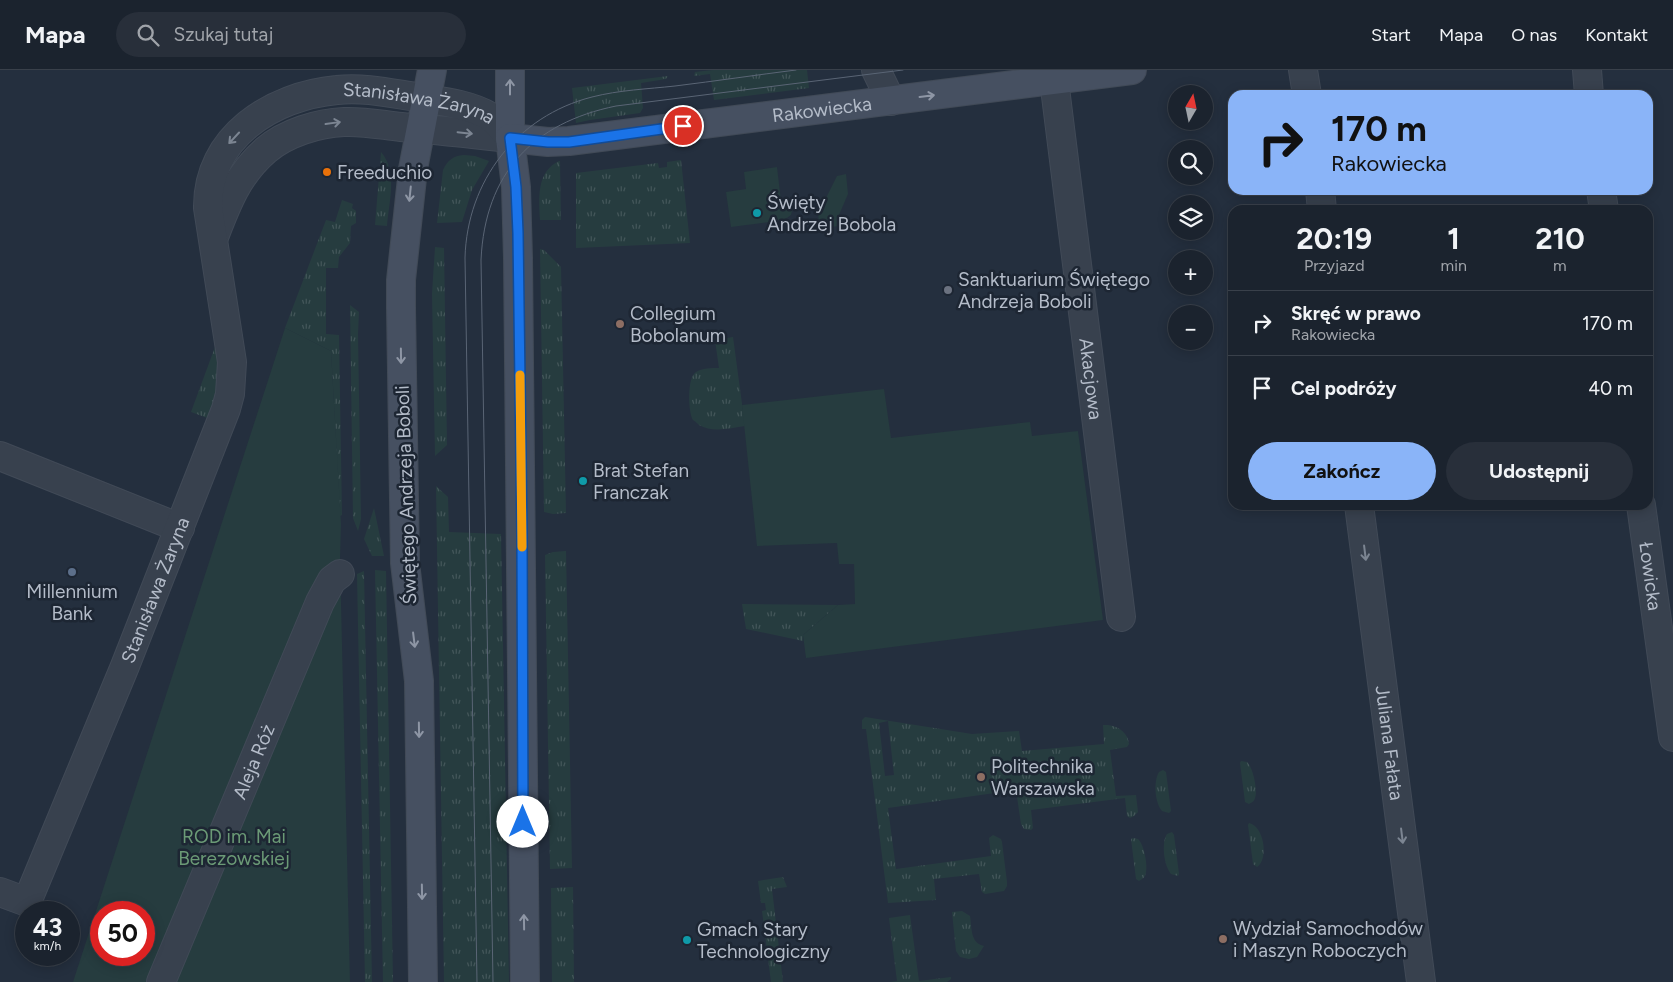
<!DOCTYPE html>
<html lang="pl">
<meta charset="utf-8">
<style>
:root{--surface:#1b232e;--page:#282f3a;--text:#f1f3f6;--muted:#a0a4aa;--line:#39404a;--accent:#8ab4f8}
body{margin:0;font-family:Figtree,sans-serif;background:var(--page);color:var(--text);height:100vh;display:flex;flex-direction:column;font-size:19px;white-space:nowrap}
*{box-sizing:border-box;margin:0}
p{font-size:16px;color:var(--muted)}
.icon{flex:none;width:28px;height:28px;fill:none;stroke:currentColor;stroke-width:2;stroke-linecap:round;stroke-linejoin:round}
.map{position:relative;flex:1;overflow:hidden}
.panel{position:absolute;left:1228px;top:135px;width:425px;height:305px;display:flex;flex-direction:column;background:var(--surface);border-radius:15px;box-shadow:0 2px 12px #0003,0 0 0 1px var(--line)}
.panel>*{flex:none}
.guide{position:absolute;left:1228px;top:20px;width:425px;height:105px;border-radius:15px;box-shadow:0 2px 12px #0003,0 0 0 1px var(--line);background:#8ab4f8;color:#111;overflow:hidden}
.needle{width:32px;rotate:9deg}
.buttons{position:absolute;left:1168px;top:15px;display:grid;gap:10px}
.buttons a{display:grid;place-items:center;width:45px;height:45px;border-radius:50%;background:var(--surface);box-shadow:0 2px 12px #0003,0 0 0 1px var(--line);font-size:25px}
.speed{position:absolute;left:15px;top:831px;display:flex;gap:10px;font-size:25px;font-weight:700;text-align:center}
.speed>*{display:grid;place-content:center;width:65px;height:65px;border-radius:50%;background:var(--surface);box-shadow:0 2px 12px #0003,0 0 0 1px var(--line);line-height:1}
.speed small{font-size:12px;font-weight:400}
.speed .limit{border:8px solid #d22;background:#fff;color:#111}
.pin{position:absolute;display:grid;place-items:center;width:42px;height:42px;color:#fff;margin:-21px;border:2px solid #fff;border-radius:50%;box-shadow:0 1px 5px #0007}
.me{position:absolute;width:55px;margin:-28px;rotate:0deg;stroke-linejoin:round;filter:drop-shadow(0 0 4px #0008)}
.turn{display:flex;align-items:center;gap:18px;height:105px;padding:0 20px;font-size:22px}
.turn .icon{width:65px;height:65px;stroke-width:2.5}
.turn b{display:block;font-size:35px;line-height:42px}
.eta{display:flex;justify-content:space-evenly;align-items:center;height:85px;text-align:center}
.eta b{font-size:30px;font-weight:700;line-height:35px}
.action{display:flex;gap:10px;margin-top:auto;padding:10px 20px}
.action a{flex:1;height:58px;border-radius:30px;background:var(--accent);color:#111;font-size:20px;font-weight:700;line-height:58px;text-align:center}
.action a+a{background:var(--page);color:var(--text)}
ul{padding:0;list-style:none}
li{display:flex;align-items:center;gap:15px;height:65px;padding:0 20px;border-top:1px solid var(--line)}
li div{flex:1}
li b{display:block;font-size:19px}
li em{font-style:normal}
header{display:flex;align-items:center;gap:30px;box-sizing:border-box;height:70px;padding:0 25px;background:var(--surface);border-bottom:1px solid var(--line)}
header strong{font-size:24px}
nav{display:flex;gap:28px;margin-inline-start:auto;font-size:18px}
.search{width:350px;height:45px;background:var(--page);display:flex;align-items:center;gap:12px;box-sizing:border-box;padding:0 18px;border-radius:28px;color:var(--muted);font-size:19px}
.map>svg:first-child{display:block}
.grass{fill:url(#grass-tufts);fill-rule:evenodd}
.garden{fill:#263c3f;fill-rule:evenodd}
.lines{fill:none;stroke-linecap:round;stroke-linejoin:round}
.street-casing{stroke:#414a57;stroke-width:30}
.secondary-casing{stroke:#414a57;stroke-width:30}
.street{stroke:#38414e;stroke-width:28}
.secondary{stroke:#465061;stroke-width:28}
.tram{stroke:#5a6575;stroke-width:1}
.oneway{stroke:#8e96a5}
.oneway2{stroke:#7c8592}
.route-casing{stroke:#114b97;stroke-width:12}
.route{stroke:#1a73e8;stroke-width:9}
.slow{stroke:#f59e0b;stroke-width:9}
.food-dot{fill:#e8710a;stroke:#1d2633;stroke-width:2}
.culture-dot{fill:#0f9aa8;stroke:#1d2633;stroke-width:2}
.worship-dot{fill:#6b7280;stroke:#1d2633;stroke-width:2}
.education-dot{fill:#8d6e63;stroke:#1d2633;stroke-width:2}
.service-dot{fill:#5c6f8a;stroke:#1d2633;stroke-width:2}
.labels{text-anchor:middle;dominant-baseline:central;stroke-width:5;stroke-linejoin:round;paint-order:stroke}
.street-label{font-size:19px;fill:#b4bcc9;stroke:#1d2633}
.poi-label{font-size:19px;fill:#b4bcc9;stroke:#1d2633;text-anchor:start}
.park-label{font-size:19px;fill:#6b9a76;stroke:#1d2633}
</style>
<header>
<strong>Mapa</strong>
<div class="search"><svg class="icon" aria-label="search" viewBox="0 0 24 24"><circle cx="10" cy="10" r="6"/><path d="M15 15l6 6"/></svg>Szukaj tutaj</div>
<nav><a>Start</a><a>Mapa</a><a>O nas</a><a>Kontakt</a></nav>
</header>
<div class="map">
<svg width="1673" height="912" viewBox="0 0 1673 912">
<defs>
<pattern id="grass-tufts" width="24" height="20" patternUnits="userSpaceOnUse" patternTransform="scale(1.25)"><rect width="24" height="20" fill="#263c3f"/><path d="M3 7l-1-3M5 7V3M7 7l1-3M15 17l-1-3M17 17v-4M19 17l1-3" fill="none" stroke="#435659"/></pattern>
</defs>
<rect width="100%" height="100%" fill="#242f3e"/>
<g class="grass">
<polygon points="713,0 807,0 809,18 714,30 710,4 694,6 695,2"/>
<polygon points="668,6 666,9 641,13 643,38 640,43 590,50 576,53 572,18"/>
<path d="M 381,82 C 398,102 389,131 387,156 L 375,155 Z"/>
<path d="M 464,85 L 475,86 L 489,91 L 472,120 L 462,152 L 437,153 L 443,100 C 448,90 453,86 464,85 Z"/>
<polygon points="681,90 690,173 576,178 576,103 658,93 659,98 667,97 667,92"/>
<path d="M 559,91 L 560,91 L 561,150 L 540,150 C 539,128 536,102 559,91 Z"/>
<polygon points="342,130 353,134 352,138 356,141 356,153 351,156 350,173 339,187 338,198 326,198 326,264 339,265 342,445 340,446 331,281 285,258 326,150 335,152"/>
<polygon points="435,177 444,178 447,375 435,386 432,224"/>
<polygon points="540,179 544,180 561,197 566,443 553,444 544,442"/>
<polygon points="350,235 359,242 358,264 361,449 358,461 353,448"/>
<path d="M 733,267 L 745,356 C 730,358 713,363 699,355 C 698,354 694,350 693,350 C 688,342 687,307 696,302 C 702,298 712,298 719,298 L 715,270 Z"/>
<path d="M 215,277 C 221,302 216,324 210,349 L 191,342 Z"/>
<polygon points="436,416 448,427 449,462 501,464 509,912 444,912"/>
<polygon points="374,438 384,486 372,486 364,469"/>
<polygon points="566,481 572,798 550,799 545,485 553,482"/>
<polygon points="375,500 386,501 393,912 383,912"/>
<polygon points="364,501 372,912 365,912 357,504"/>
<polygon points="742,534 838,535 803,565 803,571 746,559"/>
<path d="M 865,647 L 972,664 L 1019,661 L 1022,681 L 1104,674 L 1103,655 C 1115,654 1128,661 1129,674 L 1127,677 L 1110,680 L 1116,726 L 1136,725 L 1138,742 L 1134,746 L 1130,748 L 1127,746 L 1125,728 L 1031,740 L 1033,758 L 1031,760 L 1024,759 L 1021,754 L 1016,720 L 888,738 L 896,799 L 991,786 L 989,768 L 993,765 L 1001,769 L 1002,772 L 1007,812 L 1007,816 L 1004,821 L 985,824 L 982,822 L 979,804 L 934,809 L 936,830 L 888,833 L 866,659 L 862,659 L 862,650 ZM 888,651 L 894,705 L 885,706 L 879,653 Z"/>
<path d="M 1241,691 L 1247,692 C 1253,697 1258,721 1255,728 C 1254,732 1252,732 1249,734 L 1245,732 L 1240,693 Z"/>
<path d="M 1163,700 L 1166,702 L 1171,741 L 1169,743 L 1162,741 C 1155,733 1153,712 1159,702 Z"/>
<path d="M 1249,753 C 1264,756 1269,789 1257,797 L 1253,794 L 1248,755 Z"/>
<path d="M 1172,762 L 1174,765 L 1179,804 L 1178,806 L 1171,804 C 1164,796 1161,773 1167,764 Z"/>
<path d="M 1133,768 L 1138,769 C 1144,774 1149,798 1145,806 C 1143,809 1142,809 1139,811 L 1136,809 L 1131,769 Z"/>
<polygon points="783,807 787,817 772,819 783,912 771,912 762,841 766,840 765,833 761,833 758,811"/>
<polygon points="573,817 574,912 552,912 551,818"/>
<path d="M 962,841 L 970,846 C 972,858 970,873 984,876 L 977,887 L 969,889 L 960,887 L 956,881 L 952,842 Z"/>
<polygon points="910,845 919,911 951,907 951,909 947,912 890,912 897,911 889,848"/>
</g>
<g class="garden">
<polygon points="777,97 782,139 793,137 791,145 784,150 731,157 726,122 746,119 744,102"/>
<polygon points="846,104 848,124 839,145 840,156 820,158 818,144 837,106"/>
<path d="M 285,258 L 331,281 L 341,454 L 340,490 L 350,912 L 73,912 ZM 101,842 L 144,842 L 144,885 L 101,885 Z"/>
<polygon points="884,319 891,368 1030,352 1032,366 1078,361 1103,550 806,588 803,565 838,535 855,534 854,494 839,494 837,473 757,476 742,335"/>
</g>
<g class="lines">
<defs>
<g id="street">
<polyline points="876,0 891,31"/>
<polyline points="1303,0 1307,25"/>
<polyline points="1587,0 1589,25"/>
<path id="s1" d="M 1054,10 L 1121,547"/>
<polyline points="1320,120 1322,140"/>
<polyline points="1601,120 1604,140"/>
<path d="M 214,167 C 227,133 238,104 266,80 C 286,63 318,53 344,52 C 363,51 382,55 401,57 C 437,60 474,64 510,68"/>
<polyline points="0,386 180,458"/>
<path id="s2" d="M 1359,435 L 1421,912"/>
<path id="s3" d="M 1641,435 L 1673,667"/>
<path id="s4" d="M 0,822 L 27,832 L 125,596 L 226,339 L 230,324 L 232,292 L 208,138 C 207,67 272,26 337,20 C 363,17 390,23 416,27 C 439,31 469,34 489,46 C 498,52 504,60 510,68"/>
<path id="s5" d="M 161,912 L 320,532 L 332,510 L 340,504"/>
</g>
<g id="secondary">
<polyline points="510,0 510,68 516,117 518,188 525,912"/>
<path id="s6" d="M 510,68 L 548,72 L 569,71 L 1132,0"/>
<polyline points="423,912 419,611 405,493 401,238 401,210 413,99 432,0"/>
</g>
</defs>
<use href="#street" class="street-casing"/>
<use href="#secondary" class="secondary-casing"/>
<use href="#street" class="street"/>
<use href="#secondary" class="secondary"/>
<g class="tram">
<path d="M 477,912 L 465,188 C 467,111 517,46 592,27 C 619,20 648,19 675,16 C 716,11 756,5 796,0"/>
<path d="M 493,912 L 481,190 C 485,103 533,53 616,36 L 903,0"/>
</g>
</g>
<defs><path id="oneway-shaft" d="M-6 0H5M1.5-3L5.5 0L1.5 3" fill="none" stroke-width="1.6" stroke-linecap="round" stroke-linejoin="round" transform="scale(1.25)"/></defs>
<g class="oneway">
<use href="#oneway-shaft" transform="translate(510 17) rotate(-90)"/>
<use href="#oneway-shaft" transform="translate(927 26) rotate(-7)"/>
<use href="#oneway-shaft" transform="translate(410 124) rotate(96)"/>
<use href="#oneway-shaft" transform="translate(401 286) rotate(89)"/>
<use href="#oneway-shaft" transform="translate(414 570) rotate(83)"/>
<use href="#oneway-shaft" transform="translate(419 660) rotate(89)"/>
<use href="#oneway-shaft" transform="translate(422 822) rotate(89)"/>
<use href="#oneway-shaft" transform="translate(524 852) rotate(-91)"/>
</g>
<g class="oneway2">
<use href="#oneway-shaft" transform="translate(333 53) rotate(-8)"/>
<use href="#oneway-shaft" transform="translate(465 63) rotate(6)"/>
<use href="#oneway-shaft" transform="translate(234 68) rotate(133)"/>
<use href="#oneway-shaft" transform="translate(1365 483) rotate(83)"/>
<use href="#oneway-shaft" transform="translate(1402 766) rotate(83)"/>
</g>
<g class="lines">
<defs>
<polyline id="route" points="523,752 522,464 518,163 516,117 510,68 548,72 569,72 683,56"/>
</defs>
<use href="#route" class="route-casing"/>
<use href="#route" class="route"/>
<polyline class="slow" points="520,305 522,477"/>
</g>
<circle class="food-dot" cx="327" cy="102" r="5"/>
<g class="culture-dot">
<circle cx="757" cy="143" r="5"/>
<circle cx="583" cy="411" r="5"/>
<circle cx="687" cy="870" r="5"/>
</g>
<circle class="worship-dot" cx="948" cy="220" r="5"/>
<g class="education-dot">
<circle cx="620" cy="254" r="5"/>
<circle cx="981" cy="707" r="5"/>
<circle cx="1223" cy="869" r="5"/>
</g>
<circle class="service-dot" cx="72" cy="502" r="5"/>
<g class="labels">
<g class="street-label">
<text stroke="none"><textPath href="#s4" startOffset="1040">Stanisława Żaryna</textPath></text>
<text stroke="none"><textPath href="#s6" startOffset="314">Rakowiecka</textPath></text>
<text stroke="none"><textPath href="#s1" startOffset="301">Akacjowa</textPath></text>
<text transform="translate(406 425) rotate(-92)">Świętego Andrzeja Boboli</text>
<text stroke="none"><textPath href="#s3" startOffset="72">Łowicka</textPath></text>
<text stroke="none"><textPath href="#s4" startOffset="366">Stanisława Żaryna</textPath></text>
<text stroke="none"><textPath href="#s2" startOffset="240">Juliana Fałata</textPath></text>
<text stroke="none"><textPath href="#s5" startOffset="239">Aleja Róż</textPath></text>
</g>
<g class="poi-label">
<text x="337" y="102">Freeduchio</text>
<text x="767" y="132">Święty<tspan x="767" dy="22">Andrzej Bobola</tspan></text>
<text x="958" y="209">Sanktuarium Świętego<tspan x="958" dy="22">Andrzeja Boboli</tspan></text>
<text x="630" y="243">Collegium<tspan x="630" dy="22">Bobolanum</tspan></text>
<text x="593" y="400">Brat Stefan<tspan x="593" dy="22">Franczak</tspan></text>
<text x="72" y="521" text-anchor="middle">Millennium<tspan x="72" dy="22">Bank</tspan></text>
<text x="991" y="696">Politechnika<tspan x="991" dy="22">Warszawska</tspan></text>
<text x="1233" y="858">Wydział Samochodów<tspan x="1233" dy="22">i Maszyn Roboczych</tspan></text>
<text x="697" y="859">Gmach Stary<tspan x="697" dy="22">Technologiczny</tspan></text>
</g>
<g class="park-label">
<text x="234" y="766">ROD im. Mai<tspan x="234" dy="22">Berezowskiej</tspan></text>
</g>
</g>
</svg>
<div class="buttons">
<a><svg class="needle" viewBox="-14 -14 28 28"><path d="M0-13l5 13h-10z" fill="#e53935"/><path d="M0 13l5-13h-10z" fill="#a0a4aa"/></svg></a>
<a><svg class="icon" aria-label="search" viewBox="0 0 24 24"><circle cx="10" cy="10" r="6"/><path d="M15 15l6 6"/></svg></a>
<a><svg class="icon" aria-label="layers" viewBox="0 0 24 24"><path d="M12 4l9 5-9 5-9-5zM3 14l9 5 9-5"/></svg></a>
<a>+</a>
<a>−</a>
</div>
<div class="speed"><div>43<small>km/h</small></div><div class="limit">50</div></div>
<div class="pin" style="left:683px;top:56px;background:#d93025"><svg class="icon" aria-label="arrive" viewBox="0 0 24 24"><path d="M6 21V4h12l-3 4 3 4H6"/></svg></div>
<svg class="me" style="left:523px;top:752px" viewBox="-20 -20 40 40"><circle r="19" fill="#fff"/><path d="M0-13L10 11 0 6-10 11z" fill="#1a73e8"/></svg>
<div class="guide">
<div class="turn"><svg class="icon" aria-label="right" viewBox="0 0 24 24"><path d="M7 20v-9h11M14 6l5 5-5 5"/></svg><div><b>170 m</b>Rakowiecka</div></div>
</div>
<section class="panel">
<div class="eta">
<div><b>20:19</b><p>Przyjazd</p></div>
<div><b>1</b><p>min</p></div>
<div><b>210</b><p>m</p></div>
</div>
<ul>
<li><svg class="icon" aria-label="right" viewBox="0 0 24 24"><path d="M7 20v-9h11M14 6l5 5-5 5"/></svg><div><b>Skręć w prawo</b><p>Rakowiecka</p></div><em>170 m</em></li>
<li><svg class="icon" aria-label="arrive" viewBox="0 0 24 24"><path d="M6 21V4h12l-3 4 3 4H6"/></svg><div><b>Cel podróży</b></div><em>40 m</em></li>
</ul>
<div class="action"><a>Zakończ</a><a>Udostępnij</a></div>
</section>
</div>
